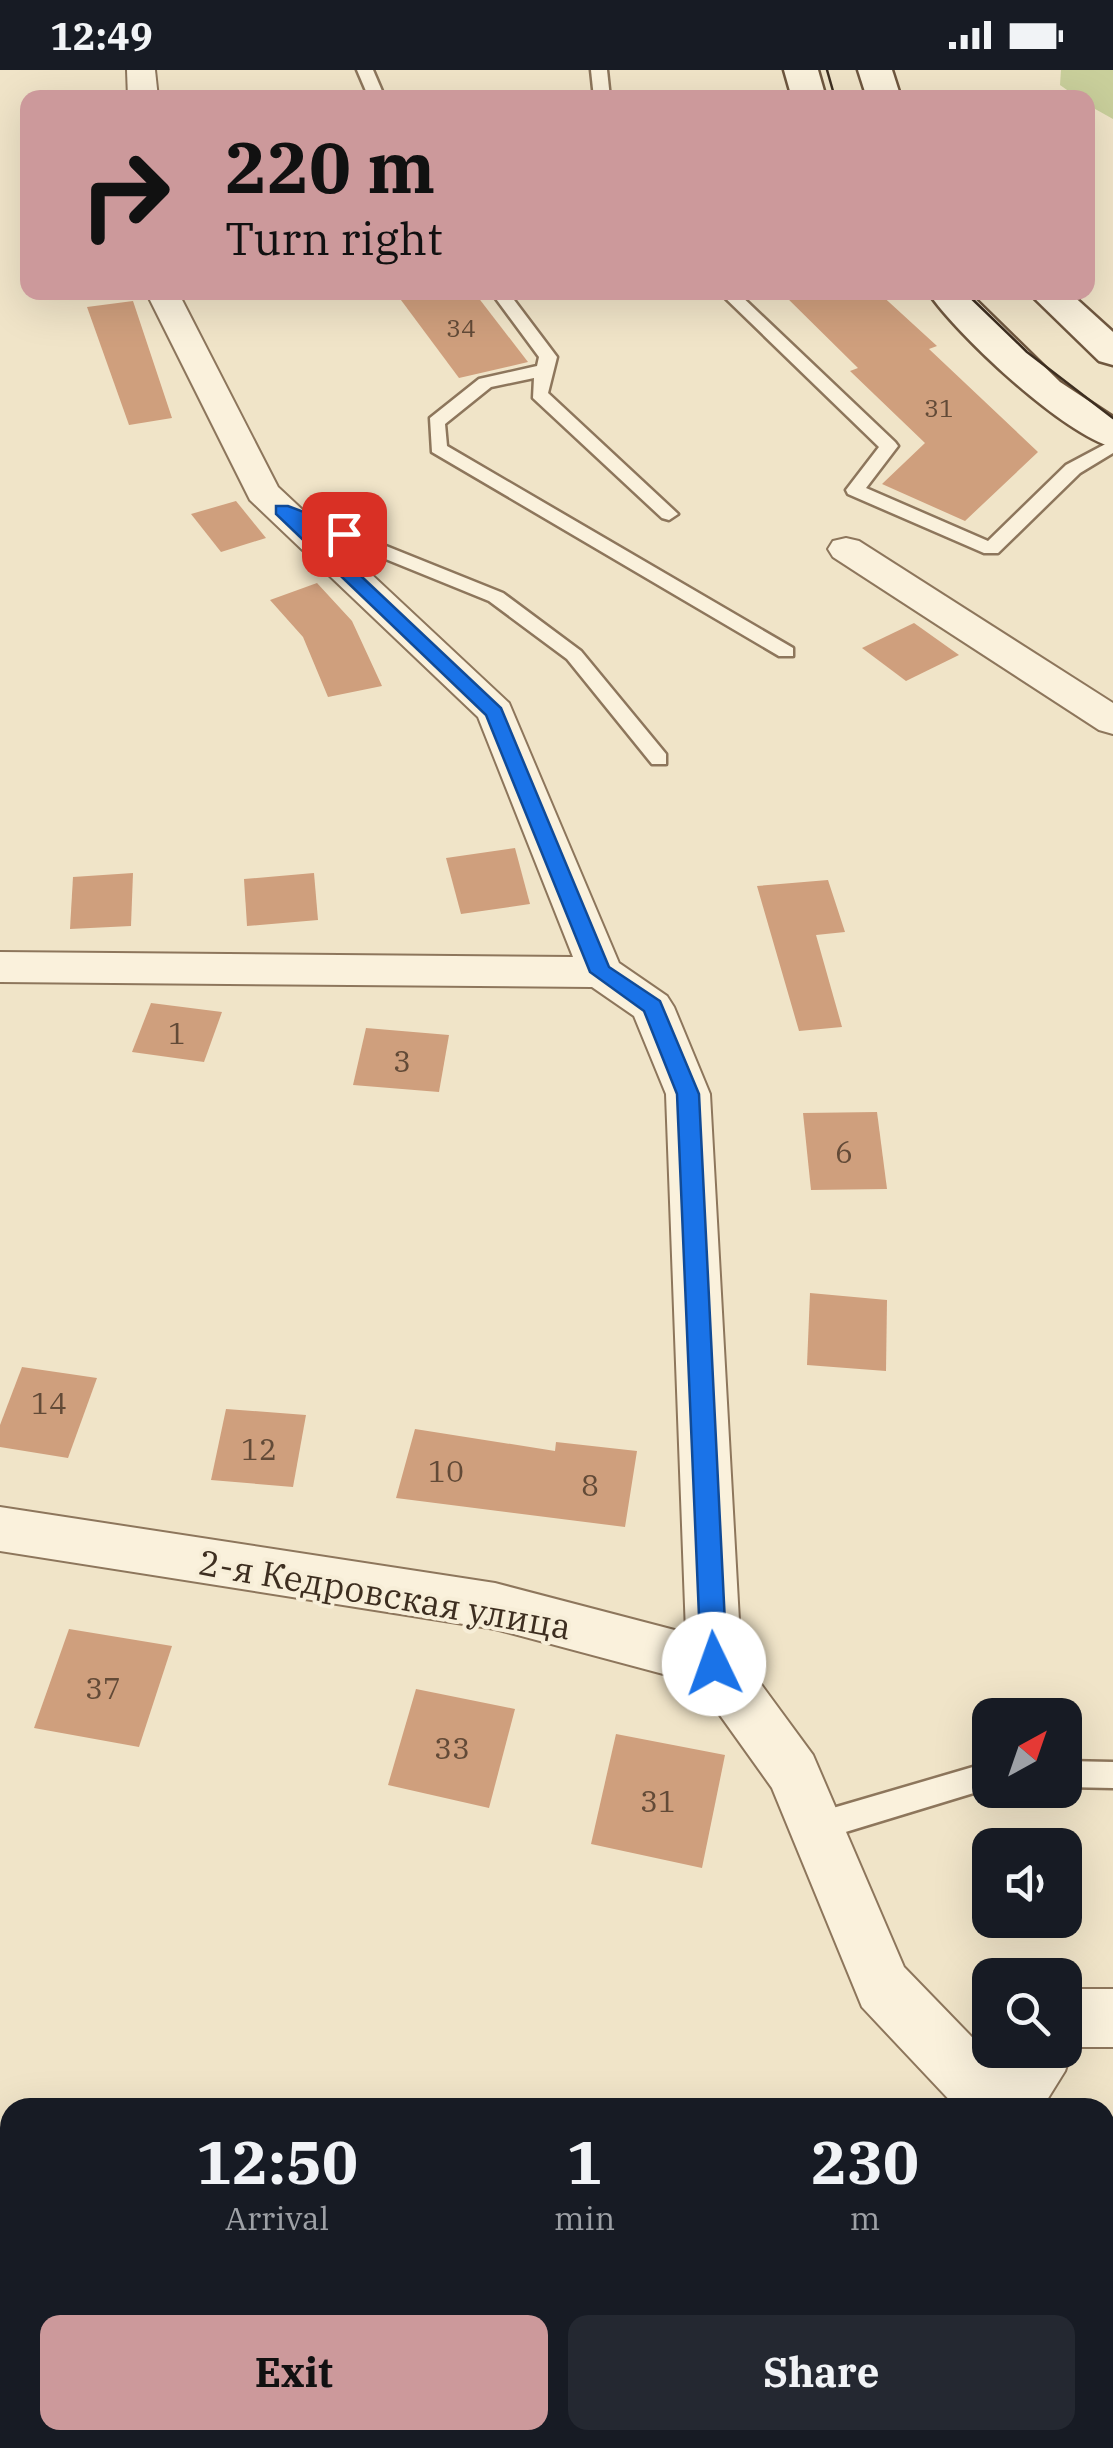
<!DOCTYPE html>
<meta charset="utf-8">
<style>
:root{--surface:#171b24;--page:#242831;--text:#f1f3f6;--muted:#9ea1a6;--accent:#cc999b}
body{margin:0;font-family:"IBM Plex Serif",serif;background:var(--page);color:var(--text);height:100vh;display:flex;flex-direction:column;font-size:38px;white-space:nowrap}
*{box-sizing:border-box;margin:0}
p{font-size:32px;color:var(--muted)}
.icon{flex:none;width:55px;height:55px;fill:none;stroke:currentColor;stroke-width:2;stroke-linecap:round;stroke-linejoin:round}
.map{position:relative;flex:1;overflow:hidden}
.drawer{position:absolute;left:0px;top:2028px;width:1115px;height:352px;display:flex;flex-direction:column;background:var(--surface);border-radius:30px 30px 0 0;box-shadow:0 10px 40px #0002}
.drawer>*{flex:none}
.top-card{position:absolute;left:20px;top:20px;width:1075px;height:210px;border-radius:20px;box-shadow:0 10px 40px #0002;background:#cc999b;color:#111;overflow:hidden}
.needle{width:65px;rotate:40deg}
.controls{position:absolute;left:972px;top:1628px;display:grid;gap:20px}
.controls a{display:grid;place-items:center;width:110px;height:110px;border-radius:20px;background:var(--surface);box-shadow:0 10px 40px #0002;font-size:50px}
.pin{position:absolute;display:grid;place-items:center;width:85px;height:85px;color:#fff;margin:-42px;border-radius:20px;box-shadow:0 5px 15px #0006}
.me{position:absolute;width:110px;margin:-55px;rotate:357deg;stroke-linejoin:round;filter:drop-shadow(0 0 8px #0008)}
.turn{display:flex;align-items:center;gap:35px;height:210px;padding:0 40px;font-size:45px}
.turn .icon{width:130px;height:130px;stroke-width:2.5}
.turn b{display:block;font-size:70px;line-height:85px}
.eta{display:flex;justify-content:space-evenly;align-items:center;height:170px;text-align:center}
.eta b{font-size:60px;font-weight:800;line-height:70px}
.action{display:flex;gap:20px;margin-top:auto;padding:20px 40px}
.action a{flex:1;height:115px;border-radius:20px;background:var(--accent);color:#111;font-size:40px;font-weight:800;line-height:115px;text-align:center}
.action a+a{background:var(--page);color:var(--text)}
.status{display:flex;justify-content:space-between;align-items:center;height:70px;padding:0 50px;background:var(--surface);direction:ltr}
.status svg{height:28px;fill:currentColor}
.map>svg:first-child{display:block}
.green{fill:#c9cf9b}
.building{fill:#cf9f7d}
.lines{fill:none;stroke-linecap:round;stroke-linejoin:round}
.lane-casing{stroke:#8d765c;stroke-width:5}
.street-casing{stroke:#8d765c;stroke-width:4}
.secondary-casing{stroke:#6f573f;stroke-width:5}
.lane{fill:#faf1dc;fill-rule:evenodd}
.street{fill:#faf1dc;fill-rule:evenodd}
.secondary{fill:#faf1dc;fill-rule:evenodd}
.tram{stroke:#3d2e20;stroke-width:2.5}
.route{fill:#1a73e8;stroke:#114b97;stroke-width:2.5}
.labels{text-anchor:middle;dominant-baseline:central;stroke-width:8;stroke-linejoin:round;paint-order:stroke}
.far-number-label{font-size:25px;fill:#624a37}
.number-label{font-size:30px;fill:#624a37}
.street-label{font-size:35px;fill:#3d2e20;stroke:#f7eed8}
</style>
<div class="status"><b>12:49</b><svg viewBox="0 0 49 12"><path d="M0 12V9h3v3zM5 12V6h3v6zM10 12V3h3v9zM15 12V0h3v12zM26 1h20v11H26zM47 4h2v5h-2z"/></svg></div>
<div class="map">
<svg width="1113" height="2378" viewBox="0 0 1113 2378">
<rect width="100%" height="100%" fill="#f0e4c8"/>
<polygon class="green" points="1061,0 1113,0 1113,49 1088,35 1088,28 1077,27 1060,15"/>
<g class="building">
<polygon points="395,222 474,222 528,292 459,308"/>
<polygon points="781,222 878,222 937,276 929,279 1038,382 965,451 882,414 925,373 850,301 858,298"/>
<polygon points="133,231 172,348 129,355 87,237"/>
<polygon points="236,431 266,468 221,482 191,444"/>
<polygon points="317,513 352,551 382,616 328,627 303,567 270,530"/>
<polygon points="914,553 959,585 906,611 862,578"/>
<polygon points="515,778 530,834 461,844 446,788"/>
<polygon points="133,803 131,856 70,859 73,807"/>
<polygon points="314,803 318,850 247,856 244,809"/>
<polygon points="828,810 845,862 816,865 842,957 799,961 757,816"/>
<polygon points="151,933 222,942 204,992 132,982"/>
<polygon points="366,958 449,965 439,1022 353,1015"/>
<polygon points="877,1042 887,1119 811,1120 803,1043"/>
<polygon points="810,1223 887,1230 886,1301 807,1295"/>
<polygon points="22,1297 97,1308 68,1388 0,1377 0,1355"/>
<polygon points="226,1339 306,1345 293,1417 211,1410"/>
<polygon points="415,1359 555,1381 556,1372 637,1381 625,1457 396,1428"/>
<polygon points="69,1559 172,1576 139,1677 34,1658"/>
<polygon points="416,1619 515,1639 489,1738 388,1715"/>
<polygon points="616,1664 725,1685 702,1798 591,1774"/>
</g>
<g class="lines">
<defs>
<g id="lane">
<polygon points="357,0 373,0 385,28 369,28"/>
<polygon points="591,0 607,0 610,28 594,28"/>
<polygon points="491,222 508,222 557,287 548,323 678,444 669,450 662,448 533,328 534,308 491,317 445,354 447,376 793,578 793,586 779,586 432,382 430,348 479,309 537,296 539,287"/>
<polygon points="719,222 737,222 895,372 898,376 866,418 988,471 1066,395 1113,370 1113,383 1080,403 998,483 984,483 848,424 846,420 879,377"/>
<polygon points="289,437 503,523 581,581 666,684 666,694 652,694 567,589 489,531 282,447 282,439"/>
<polygon points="1065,1691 1113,1692 1113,1718 1065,1717"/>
<polygon points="990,1692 990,1718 816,1771 806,1767 801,1757 806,1747 816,1743"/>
</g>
<g id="street">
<polygon points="127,0 155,0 158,28 128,28"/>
<polygon points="146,222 178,222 278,417 509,633 619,893 667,926 674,937 710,1024 741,1587 813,1685 904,1897 999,1995 1009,1980 1065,1980 1065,1919 1113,1919 1113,1977 1073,1977 1065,2001 1042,2038 957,2038 862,1937 772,1718 697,1613 495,1559 0,1481 0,1437 495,1513 686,1563 666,1024 634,946 592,917 0,912 0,882 573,887 478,647 250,430"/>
<polygon points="846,468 859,471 1113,633 1113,664 1099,660 833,487 828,479 833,471"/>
<polygon points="888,2370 954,2370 951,2378 885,2378"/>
</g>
<g id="secondary">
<polygon points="784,0 818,0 826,28 792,28"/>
<polygon points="858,0 892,0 901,28 867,28"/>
<path d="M 928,222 L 968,222 L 1060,312 L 1113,347 L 1113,377 C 1064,365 957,265 928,222 Z"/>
<polygon points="1028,222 1069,222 1113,262 1113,295 1099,291"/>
</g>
</defs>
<use href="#lane" class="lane-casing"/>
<use href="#street" class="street-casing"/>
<use href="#secondary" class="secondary-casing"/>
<use href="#lane" class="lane"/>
<use href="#street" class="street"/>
<use href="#secondary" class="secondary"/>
<g class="tram">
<polyline points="827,0 835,28"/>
<polyline points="965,222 1027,282 1113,348"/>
</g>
</g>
<polygon class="route" points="276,436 288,436 351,460 351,468 309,457 501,638 609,897 660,931 699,1024 727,1594 723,1602 705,1602 701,1594 677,1024 644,941 590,902 486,645 276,444"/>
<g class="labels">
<g class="far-number-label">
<text x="461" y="257">34</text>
<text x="939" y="337">31</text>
</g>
<g class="number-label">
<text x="177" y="962">1</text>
<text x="402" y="990">3</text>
<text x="844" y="1081">6</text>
<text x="49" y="1332">14</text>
<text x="259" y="1378">12</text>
<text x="446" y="1400">10</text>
<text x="590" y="1414">8</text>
<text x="103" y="1617">37</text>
<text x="452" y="1677">33</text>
<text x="658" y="1730">31</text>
</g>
<g class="street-label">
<text transform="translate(385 1524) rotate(10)">2-я Кедровская улица</text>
</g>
</g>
</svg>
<div class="controls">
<a><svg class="needle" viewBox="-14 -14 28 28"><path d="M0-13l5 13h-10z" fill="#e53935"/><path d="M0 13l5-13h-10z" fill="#9ea1a6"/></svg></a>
<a><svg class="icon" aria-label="sound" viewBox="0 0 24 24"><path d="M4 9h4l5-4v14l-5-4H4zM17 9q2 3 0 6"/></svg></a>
<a><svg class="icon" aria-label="search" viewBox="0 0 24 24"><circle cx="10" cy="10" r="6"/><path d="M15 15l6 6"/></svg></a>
</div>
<div class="pin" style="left:344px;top:464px;background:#d93025"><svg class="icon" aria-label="arrive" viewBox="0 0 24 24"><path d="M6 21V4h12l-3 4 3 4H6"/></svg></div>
<svg class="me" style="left:714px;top:1594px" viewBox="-20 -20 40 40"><circle r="19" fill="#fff"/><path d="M0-13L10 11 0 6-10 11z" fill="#1a73e8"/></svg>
<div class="top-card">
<div class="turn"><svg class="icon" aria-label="right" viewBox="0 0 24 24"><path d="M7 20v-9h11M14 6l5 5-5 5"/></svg><div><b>220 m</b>Turn right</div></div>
</div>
<section class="drawer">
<div class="eta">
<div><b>12:50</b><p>Arrival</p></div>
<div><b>1</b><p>min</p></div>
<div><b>230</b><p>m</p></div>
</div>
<div class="action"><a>Exit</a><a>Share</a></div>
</section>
</div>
